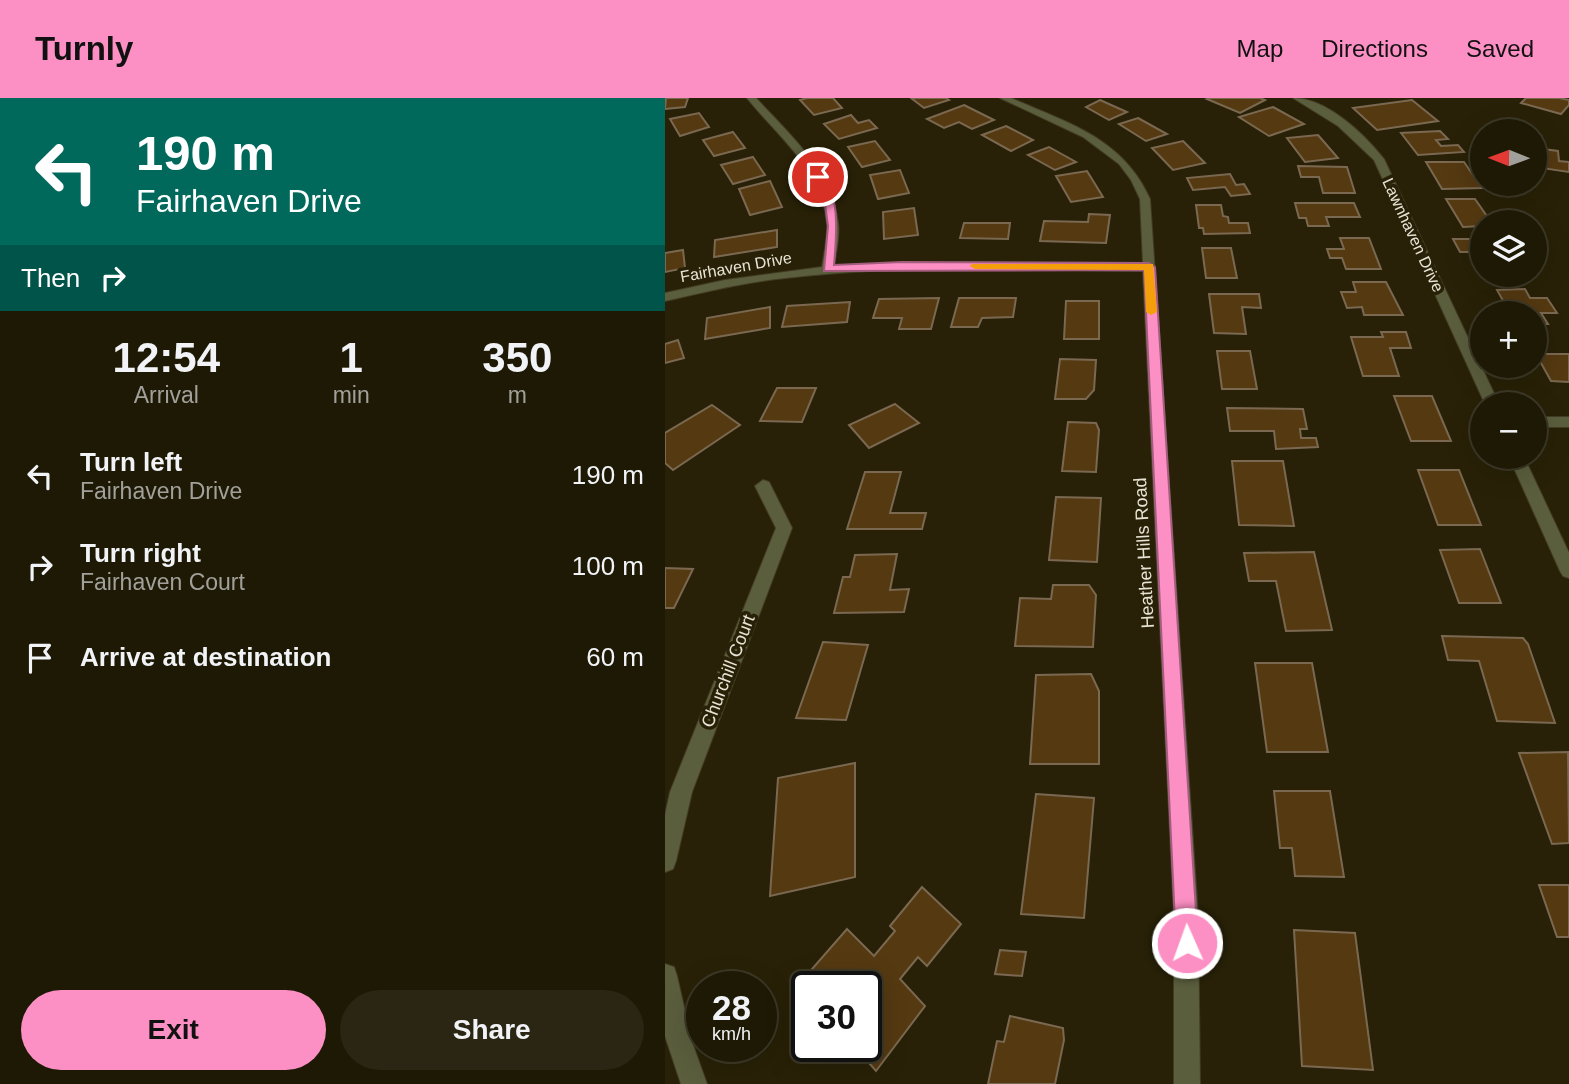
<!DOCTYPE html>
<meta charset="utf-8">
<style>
:root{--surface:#1e1905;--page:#2b2613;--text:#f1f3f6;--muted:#a1a09a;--line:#3c3827;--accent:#fc8fc3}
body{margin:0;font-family:Helvetica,sans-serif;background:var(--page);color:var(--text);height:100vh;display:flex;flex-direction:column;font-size:26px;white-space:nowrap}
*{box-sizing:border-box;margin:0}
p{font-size:23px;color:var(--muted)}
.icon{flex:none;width:38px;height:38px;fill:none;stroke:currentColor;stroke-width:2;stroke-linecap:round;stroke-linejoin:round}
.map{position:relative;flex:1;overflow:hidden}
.details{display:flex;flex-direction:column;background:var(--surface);width:665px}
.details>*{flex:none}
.hud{background:#00695c;color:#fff;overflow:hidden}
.needle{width:46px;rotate:271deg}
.tools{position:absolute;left:805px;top:21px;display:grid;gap:14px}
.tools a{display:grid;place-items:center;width:77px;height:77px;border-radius:50%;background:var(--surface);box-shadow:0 7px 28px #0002,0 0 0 2px var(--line);font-size:35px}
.speed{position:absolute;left:21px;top:873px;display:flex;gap:14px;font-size:35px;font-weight:700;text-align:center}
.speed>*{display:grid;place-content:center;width:91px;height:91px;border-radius:50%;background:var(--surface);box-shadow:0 7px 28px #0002,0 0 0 2px var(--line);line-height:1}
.speed small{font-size:18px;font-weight:400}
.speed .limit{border:4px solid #111;border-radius:10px;background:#fff;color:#111}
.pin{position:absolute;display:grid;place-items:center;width:60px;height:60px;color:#fff;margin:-30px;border:4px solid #fff;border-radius:50%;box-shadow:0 2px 7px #0007}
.me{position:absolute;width:77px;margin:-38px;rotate:358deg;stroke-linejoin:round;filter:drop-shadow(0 0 5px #0008)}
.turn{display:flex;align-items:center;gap:24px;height:147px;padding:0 21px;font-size:32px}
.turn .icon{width:91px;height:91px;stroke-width:2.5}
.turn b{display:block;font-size:49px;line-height:60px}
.then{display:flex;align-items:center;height:66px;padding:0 21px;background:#0003;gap:14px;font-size:26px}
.eta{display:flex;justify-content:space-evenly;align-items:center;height:119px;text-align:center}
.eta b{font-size:42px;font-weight:700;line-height:49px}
.primary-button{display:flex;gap:14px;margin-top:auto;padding:14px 21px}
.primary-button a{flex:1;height:80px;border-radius:42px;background:var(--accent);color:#111;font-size:28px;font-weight:700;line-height:80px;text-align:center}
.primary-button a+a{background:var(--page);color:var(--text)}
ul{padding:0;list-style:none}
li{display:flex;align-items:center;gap:21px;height:91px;padding:0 21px}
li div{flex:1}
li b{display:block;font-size:26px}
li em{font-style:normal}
header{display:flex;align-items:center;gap:42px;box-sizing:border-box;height:98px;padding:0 35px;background:var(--accent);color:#111}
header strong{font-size:33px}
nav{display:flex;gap:38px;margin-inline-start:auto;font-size:24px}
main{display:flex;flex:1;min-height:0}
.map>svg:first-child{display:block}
.building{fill:#543911;stroke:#7a6851;stroke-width:2}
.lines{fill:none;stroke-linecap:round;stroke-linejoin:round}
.minor-casing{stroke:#433c24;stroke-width:2}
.minor{fill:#5a5e3d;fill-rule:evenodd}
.route{fill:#fc8fc3;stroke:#a45d7f;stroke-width:2}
.slow{fill:#f59e0b}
.labels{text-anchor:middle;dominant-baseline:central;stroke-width:7;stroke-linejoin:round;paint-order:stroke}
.far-street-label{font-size:16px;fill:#e8e4d5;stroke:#282107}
.street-label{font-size:18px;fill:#e8e4d5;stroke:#282107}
</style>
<header>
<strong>Turnly</strong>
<nav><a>Map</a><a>Directions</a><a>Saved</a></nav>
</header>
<main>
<section class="details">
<div class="hud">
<div class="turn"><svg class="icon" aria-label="left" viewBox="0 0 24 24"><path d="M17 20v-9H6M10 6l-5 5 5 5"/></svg><div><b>190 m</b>Fairhaven Drive</div></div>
<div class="then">Then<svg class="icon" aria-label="right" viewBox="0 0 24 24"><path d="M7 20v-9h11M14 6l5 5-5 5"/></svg></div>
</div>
<div class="eta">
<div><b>12:54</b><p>Arrival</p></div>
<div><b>1</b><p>min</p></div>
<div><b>350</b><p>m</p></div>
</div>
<ul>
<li><svg class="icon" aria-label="left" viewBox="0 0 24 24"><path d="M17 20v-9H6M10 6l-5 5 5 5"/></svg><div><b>Turn left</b><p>Fairhaven Drive</p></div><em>190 m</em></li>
<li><svg class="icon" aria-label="right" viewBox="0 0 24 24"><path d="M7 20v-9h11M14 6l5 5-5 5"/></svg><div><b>Turn right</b><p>Fairhaven Court</p></div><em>100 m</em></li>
<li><svg class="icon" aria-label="arrive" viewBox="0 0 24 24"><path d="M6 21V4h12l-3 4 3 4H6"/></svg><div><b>Arrive at destination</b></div><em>60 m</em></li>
</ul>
<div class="primary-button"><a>Exit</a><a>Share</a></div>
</section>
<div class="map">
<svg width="904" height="986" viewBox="0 0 904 986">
<rect width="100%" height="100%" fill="#282107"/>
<g class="building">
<polygon points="1,0 23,0 20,9 0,11"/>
<polygon points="142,0 168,0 177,10 149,17 135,2"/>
<polygon points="246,0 281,0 284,2 259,10"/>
<polygon points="545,0 595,0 600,2 575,15 542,1"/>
<polygon points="861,0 894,0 904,2 904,7 896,16 856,5"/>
<polygon points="435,2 462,14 444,22 421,9"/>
<polygon points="747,2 773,23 712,32 688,10"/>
<polygon points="299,7 329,22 307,31 294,24 279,30 262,21"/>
<polygon points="608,9 639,26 604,38 574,19"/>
<polygon points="34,15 44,29 15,38 5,21"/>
<polygon points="186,17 193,25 204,22 212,30 174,41 159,26"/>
<polygon points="473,20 502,36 481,43 454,26"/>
<polygon points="341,28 368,42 346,53 317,37"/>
<polygon points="775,33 783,41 771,42 776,48 793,47 799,54 753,57 736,35"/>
<polygon points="68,34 80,50 49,58 38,42"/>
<polygon points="653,37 673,60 640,64 622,40"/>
<polygon points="210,43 225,62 197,69 183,49"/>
<polygon points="518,43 540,65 508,72 487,50"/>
<polygon points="384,49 411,64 390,72 363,57"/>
<polygon points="870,50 893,53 894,63 904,64 904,74 870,69"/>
<polygon points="88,59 100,77 68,86 56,67"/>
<polygon points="761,64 799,64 817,90 777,91"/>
<polygon points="633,68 682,69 690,95 658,95 654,79 636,79"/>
<polygon points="235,72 244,95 213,101 205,77"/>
<polygon points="422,73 438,99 406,104 391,78"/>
<polygon points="565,76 571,87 579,86 585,96 566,98 560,89 528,92 522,80"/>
<polygon points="105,83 117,109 85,117 74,91"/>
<polygon points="781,101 810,101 826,124 817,124 817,128 798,129"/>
<polygon points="630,105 689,105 695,119 661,119 664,128 643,128 641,120 634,120"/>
<polygon points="531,107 556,107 558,118 563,119 564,125 583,125 585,135 539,136 538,130 534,130"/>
<polygon points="249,110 253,137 219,141 218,114"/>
<polygon points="424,116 445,117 441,145 375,143 379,123 423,124"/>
<polygon points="299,125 345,125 343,141 295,140"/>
<polygon points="112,132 112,149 49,159 50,142"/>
<polygon points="675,140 704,140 716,171 681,171 677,160 665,160 662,151 679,151"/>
<polygon points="788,141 817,141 817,154 795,154"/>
<polygon points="537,150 566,150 572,180 541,180"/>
<polygon points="18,152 20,170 0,174 0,155"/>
<polygon points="688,184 721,184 738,217 699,217 697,209 682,210 676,194 691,194"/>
<polygon points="860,191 865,200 882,200 892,215 876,215 883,226 870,226 870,215 845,215 832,192"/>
<polygon points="544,196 594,196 596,210 577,209 581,236 549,235"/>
<polygon points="274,200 266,231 234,231 237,220 208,220 214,201"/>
<polygon points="294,200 351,200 348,219 317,220 313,229 286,229"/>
<polygon points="401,203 434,203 434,241 399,241"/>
<polygon points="185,204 182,224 117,229 122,208"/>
<polygon points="105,209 105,230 40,241 42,220"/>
<polygon points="716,234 741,234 746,250 725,250 734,278 698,278 686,239 718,239"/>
<polygon points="13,242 19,260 0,265 0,246"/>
<polygon points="552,253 585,253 592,291 557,291"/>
<polygon points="871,256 904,256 904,284 886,283"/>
<polygon points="395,261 431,262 429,292 421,301 390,301"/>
<polygon points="112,290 151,290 137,324 95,323"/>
<polygon points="729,298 767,298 786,343 746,343"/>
<polygon points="230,306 254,325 204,350 184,327"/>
<polygon points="47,307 75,327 8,372 0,365 0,335"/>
<polygon points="562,310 638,311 642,331 635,331 636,340 651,340 653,349 611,351 609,333 565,333"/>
<polygon points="403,324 431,325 434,332 431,374 397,373"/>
<polygon points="567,363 618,363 629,428 574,427"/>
<polygon points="753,372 794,372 816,427 773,427"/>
<polygon points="200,374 236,374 225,415 261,415 257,431 182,431"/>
<polygon points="391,399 436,400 432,464 384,462"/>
<polygon points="815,451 836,505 794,505 775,452"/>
<polygon points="649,454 667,532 621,533 611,483 584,483 579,455"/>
<polygon points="232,456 225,492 244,491 239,514 169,515 178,479 185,479 190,457"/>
<polygon points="0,470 28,471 9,510 0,510"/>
<polygon points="388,487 424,487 431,497 428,549 350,548 355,500 386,501"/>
<polygon points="777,538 858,540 863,546 890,625 832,623 814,563 783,562"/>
<polygon points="158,544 203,547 181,622 131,620"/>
<polygon points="590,565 647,565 663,654 602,654"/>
<polygon points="426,576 434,593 434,666 365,666 371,577"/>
<polygon points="903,654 904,745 887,746 854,655"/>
<polygon points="190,665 190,779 105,798 113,680"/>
<polygon points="609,693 665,693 679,779 630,778 627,750 615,750"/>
<polygon points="371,696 429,700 419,820 356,816"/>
<polygon points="874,787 904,787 904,839 892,839"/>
<polygon points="257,789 296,826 262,868 253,859 235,881 260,908 211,973 189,948 201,948 201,889 142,889 142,897 133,887 182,831 209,858 230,833 225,828"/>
<polygon points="629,832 690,835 708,972 637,968"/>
<polygon points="335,852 361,854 357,878 330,876"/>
<polygon points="345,918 398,930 399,942 390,986 323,986 332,943 339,944"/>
</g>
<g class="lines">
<defs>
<g id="minor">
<path d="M 82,0 L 91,0 C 124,36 167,73 173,125 C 175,139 171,154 169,168 L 301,164 L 478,165 L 475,101 L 466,82 L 454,66 L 418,39 L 335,0 L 346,0 C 403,25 458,40 485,101 L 533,818 L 535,986 L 509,986 L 509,818 L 478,173 C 359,172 239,166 121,180 C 80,184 40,194 0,203 L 0,195 L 60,182 L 157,169 C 159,155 163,140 162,126 C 158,72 113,39 82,0 Z"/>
<path d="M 628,0 C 662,0 699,36 719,61 L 834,306 L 820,306 L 709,62 L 673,28 Z"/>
<rect x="870" y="319" width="34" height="10"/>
<polygon points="844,359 859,359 904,455 904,480 898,478 895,473"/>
<polygon points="98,382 104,384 127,430 27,694 11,763 8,771 0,774 0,717 5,694 111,430 90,388"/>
<polygon points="0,866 9,869 12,878 27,944 42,986 16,986 0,938"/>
</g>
</defs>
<use href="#minor" class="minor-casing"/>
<use href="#minor" class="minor"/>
</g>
<path class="route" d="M 153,76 C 177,90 171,143 169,167 L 237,164 L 484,165 L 490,169 L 533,845 L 529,852 L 522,855 L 514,852 L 511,845 L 479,172 L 159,173 L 163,128 L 160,106 L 148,79 Z"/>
<polygon class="slow" points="307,166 488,166 492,214 486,217 481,214 479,172 310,171 305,168"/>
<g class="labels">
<g class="far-street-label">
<text transform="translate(748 137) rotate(65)">Lawnhaven Drive</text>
<text transform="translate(71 169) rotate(-10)">Fairhaven Drive</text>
</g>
<g class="street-label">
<text transform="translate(479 455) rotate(-93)">Heather Hills Road</text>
<text transform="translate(63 573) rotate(-69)">Churchill Court</text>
</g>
</g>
</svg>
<div class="tools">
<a><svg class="needle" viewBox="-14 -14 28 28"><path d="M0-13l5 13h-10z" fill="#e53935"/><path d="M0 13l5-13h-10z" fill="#a1a09a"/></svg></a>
<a><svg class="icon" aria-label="layers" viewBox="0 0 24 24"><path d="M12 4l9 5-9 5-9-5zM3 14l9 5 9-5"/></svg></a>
<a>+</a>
<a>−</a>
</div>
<div class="speed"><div>28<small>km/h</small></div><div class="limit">30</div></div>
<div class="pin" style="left:153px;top:79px;background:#d93025"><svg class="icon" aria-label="arrive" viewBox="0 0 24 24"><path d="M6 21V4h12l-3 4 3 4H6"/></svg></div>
<svg class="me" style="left:522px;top:845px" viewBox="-20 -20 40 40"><circle r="17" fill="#fc8fc3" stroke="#fff" stroke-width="3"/><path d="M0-11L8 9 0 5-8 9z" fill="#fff"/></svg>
</div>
</main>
